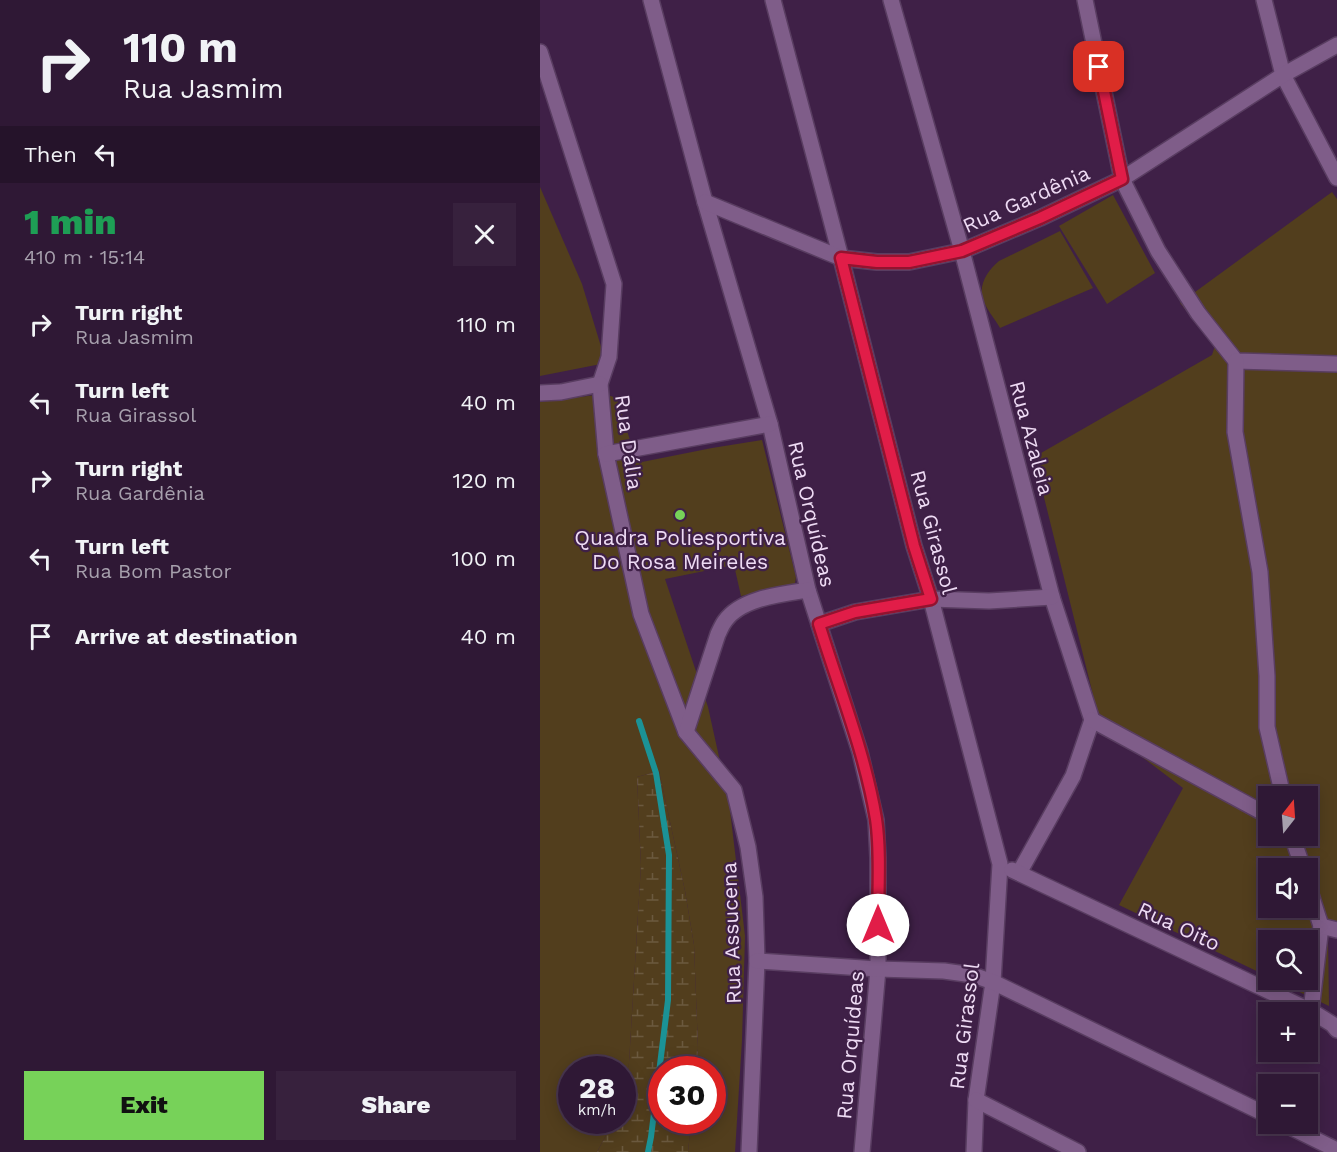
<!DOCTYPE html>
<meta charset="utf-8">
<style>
:root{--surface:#2f1835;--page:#37213d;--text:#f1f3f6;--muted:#a7a0ad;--line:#4a3750;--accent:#77d259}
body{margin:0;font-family:"Work Sans",sans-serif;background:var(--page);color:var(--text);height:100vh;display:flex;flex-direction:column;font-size:22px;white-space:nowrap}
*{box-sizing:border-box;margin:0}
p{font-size:20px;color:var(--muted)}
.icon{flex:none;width:33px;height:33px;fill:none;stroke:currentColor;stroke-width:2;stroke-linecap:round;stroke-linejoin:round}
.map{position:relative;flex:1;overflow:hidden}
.details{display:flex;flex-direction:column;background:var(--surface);width:540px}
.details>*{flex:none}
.hud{background:#2f1835;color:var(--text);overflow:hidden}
.needle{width:39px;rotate:17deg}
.controls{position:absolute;left:718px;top:786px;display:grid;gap:12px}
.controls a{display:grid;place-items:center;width:60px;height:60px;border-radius:0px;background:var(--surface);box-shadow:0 3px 15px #0003,0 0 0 2px var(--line);font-size:30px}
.speed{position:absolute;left:18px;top:1056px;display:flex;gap:12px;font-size:30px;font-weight:700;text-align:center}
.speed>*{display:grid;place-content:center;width:78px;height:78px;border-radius:50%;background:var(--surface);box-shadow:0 3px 15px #0003,0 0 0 2px var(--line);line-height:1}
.speed small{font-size:15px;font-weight:400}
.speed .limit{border:9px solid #d22;background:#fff;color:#111}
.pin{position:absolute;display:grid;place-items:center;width:51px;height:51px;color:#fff;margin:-26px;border-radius:12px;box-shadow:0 3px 9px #0006}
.me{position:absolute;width:66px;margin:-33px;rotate:0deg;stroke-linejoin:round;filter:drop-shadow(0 0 4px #0008)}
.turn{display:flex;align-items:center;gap:21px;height:126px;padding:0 24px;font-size:27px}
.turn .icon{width:78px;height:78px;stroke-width:2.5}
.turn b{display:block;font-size:42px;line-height:51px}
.then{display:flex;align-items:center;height:57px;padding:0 24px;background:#0003;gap:12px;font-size:22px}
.round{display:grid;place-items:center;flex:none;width:63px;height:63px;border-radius:0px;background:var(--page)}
.overview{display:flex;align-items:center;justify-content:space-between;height:102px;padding:0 24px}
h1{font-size:36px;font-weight:800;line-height:45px;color:#1e9e55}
.button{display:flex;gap:12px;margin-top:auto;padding:12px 24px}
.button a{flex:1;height:69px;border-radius:0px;background:var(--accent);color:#111;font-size:24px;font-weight:800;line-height:69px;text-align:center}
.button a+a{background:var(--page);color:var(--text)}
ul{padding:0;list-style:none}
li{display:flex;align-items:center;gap:18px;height:78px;padding:0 24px}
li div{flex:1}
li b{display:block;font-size:22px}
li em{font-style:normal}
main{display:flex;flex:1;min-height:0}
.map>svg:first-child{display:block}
.green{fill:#523e1d;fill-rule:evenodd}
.wetland{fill:url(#wetland-marsh)}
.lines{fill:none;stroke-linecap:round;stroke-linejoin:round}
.stream{stroke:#1b9296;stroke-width:6}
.street-casing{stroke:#593d61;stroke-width:18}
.street{stroke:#7f5d89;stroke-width:15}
.route-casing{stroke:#92132f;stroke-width:15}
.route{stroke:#e11d48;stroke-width:10}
.poi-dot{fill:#77d259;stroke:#3f2047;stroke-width:2}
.labels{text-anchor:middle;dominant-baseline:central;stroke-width:4.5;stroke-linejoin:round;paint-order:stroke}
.street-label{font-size:21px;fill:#eedbf4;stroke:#3f2047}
.poi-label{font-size:21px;fill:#eedbf4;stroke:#3f2047}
</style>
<main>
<section class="details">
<div class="hud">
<div class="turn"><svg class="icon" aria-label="right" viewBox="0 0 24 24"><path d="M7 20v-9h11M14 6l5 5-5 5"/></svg><div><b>110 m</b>Rua Jasmim</div></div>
<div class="then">Then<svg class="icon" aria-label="left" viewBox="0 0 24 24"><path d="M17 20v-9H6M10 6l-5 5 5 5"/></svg></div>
</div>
<div class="overview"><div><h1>1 min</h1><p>410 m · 15:14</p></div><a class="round"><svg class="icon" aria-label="close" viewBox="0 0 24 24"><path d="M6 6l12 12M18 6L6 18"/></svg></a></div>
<ul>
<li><svg class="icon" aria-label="right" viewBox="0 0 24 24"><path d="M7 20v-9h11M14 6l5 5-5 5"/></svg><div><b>Turn right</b><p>Rua Jasmim</p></div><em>110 m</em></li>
<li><svg class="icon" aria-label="left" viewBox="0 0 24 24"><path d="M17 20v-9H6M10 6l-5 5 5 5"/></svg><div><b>Turn left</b><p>Rua Girassol</p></div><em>40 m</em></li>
<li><svg class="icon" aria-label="right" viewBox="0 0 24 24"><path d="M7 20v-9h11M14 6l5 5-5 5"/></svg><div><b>Turn right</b><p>Rua Gardênia</p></div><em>120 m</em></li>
<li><svg class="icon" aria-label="left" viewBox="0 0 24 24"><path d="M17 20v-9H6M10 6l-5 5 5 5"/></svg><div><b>Turn left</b><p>Rua Bom Pastor</p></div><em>100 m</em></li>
<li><svg class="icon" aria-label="arrive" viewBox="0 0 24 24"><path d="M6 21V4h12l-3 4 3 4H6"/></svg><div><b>Arrive at destination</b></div><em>40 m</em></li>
</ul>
<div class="button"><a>Exit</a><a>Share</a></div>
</section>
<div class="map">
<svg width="797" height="1152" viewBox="0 0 797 1152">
<defs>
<pattern id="wetland-marsh" width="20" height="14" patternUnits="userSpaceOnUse" patternTransform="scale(1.5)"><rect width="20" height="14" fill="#523e1d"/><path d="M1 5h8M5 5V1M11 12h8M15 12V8" fill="none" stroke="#6b593e"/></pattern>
</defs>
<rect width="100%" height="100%" fill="#3f2047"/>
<g class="green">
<polygon points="0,187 42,284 66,363 0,376"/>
<path d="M 792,192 L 797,199 L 797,930 L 788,934 L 789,1006 L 734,980 L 768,980 L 768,940 L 729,940 L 729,977 L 579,905 L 643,788 L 577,738 L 559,719 L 494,457 L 672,355 L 675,346 L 640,303 ZM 729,796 L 768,796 L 768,836 L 729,836 ZM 729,868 L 768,868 L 768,908 L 729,908 Z"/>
<polygon points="573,195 615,273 567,304 519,226"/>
<path d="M 520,231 L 553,288 L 460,328 C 455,319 446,309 443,299 C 438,285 448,270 459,261 Z"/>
<polygon points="64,394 77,398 97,463 172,448 222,440 256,577 255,583 249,586 201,596 194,565 125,579 168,707 189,802 205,936 202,1040 195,1152 148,1152 151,1121 172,1120 172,1070 156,1069 158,1048 154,945 145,891 119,771 97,777 101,865 87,1096 83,1105 82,1070 32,1070 32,1120 74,1121 57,1152 0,1152 0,402"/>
</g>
<polygon class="wetland" points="119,771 145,891 154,945 158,1048 156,1069 122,1070 122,1120 151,1121 148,1152 57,1152 74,1121 82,1120 83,1105 87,1096 101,865 97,777"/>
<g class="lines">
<polyline class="stream" points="99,721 116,773 129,855 128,1000 111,1137 108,1152"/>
<defs>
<g id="street">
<polyline points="111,0 165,202 230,424 268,590 320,752 336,820 338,858 338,969 322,1152"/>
<polyline points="233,0 301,258 374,546 391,599 460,864 453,982 436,1100 434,1152"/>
<polyline points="351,0 422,251 512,597 552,720 533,776 479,873"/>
<polyline points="545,0 582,179 618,251 658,313 696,361 797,364"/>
<polyline points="724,0 743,75 797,178"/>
<polyline points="0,52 74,284 69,357 60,384 66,454 101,614 146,732 194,790 208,847 215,897 217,961 209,1152"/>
<polyline points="165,202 301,258 337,262 369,262 422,251 500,218 582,179 743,75 797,45"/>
<polyline points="696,361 695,432 720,572 727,676 727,727 743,796"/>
<polyline points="0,393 21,392 60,384"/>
<polyline points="66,454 230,424"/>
<polyline points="279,624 315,612 391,599 449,601 512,597"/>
<polyline points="552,720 729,816"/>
<path d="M 146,732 L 178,634 C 180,630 182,625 185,621 C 201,598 242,594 268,590"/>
<polyline points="752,836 763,868"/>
<polyline points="472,870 771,1011 792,1024 797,1030"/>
<polyline points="768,885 781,926 771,1011"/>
<polyline points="781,926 797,930"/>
<polyline points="217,961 338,969 404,971 433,975 453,982 729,1116"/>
<polyline points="436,1100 538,1152"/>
<polyline points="744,1124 797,1150"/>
</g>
</defs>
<use href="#street" class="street-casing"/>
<use href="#street" class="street"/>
</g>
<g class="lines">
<defs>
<path id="route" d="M 338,925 C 338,891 341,852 336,819 C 325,752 299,689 279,624 L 315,612 L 391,599 L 374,546 L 301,258 L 337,262 L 369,262 L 422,251 L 500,218 L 582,179 L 559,67"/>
</defs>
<use href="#route" class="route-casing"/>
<use href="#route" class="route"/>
</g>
<circle class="poi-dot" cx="140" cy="515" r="6"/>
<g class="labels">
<g class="street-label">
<text transform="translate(486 199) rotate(-24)">Rua Gardênia</text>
<text transform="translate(492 438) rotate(75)">Rua Azaleia</text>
<text transform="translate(89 442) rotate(82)">Rua Dália</text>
<text transform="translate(272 514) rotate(77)">Rua Orquídeas</text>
<text transform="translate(394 532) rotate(75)">Rua Girassol</text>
<text transform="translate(639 926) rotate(25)">Rua Oito</text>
<text transform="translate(191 933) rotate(-92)">Rua Assucena</text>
<text transform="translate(424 1026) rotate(-83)">Rua Girassol</text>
<text transform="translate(310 1045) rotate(-85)">Rua Orquídeas</text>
</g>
<g class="poi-label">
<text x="140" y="537">Quadra Poliesportiva<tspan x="140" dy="24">Do Rosa Meireles</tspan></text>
</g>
</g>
</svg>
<div class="controls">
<a><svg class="needle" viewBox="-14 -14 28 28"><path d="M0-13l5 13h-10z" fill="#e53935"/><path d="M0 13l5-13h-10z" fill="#a7a0ad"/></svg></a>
<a><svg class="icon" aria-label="sound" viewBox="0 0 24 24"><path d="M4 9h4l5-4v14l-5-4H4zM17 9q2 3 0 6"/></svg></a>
<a><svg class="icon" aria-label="search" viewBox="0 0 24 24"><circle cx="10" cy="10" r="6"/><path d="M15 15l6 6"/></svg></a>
<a>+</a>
<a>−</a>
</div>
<div class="speed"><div>28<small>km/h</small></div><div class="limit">30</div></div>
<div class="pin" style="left:559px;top:67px;background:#d93025"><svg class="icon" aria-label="arrive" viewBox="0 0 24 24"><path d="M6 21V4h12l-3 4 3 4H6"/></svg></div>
<svg class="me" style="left:338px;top:925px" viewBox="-20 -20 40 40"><circle r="19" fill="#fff"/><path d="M0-13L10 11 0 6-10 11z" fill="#e11d48"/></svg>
</div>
</main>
